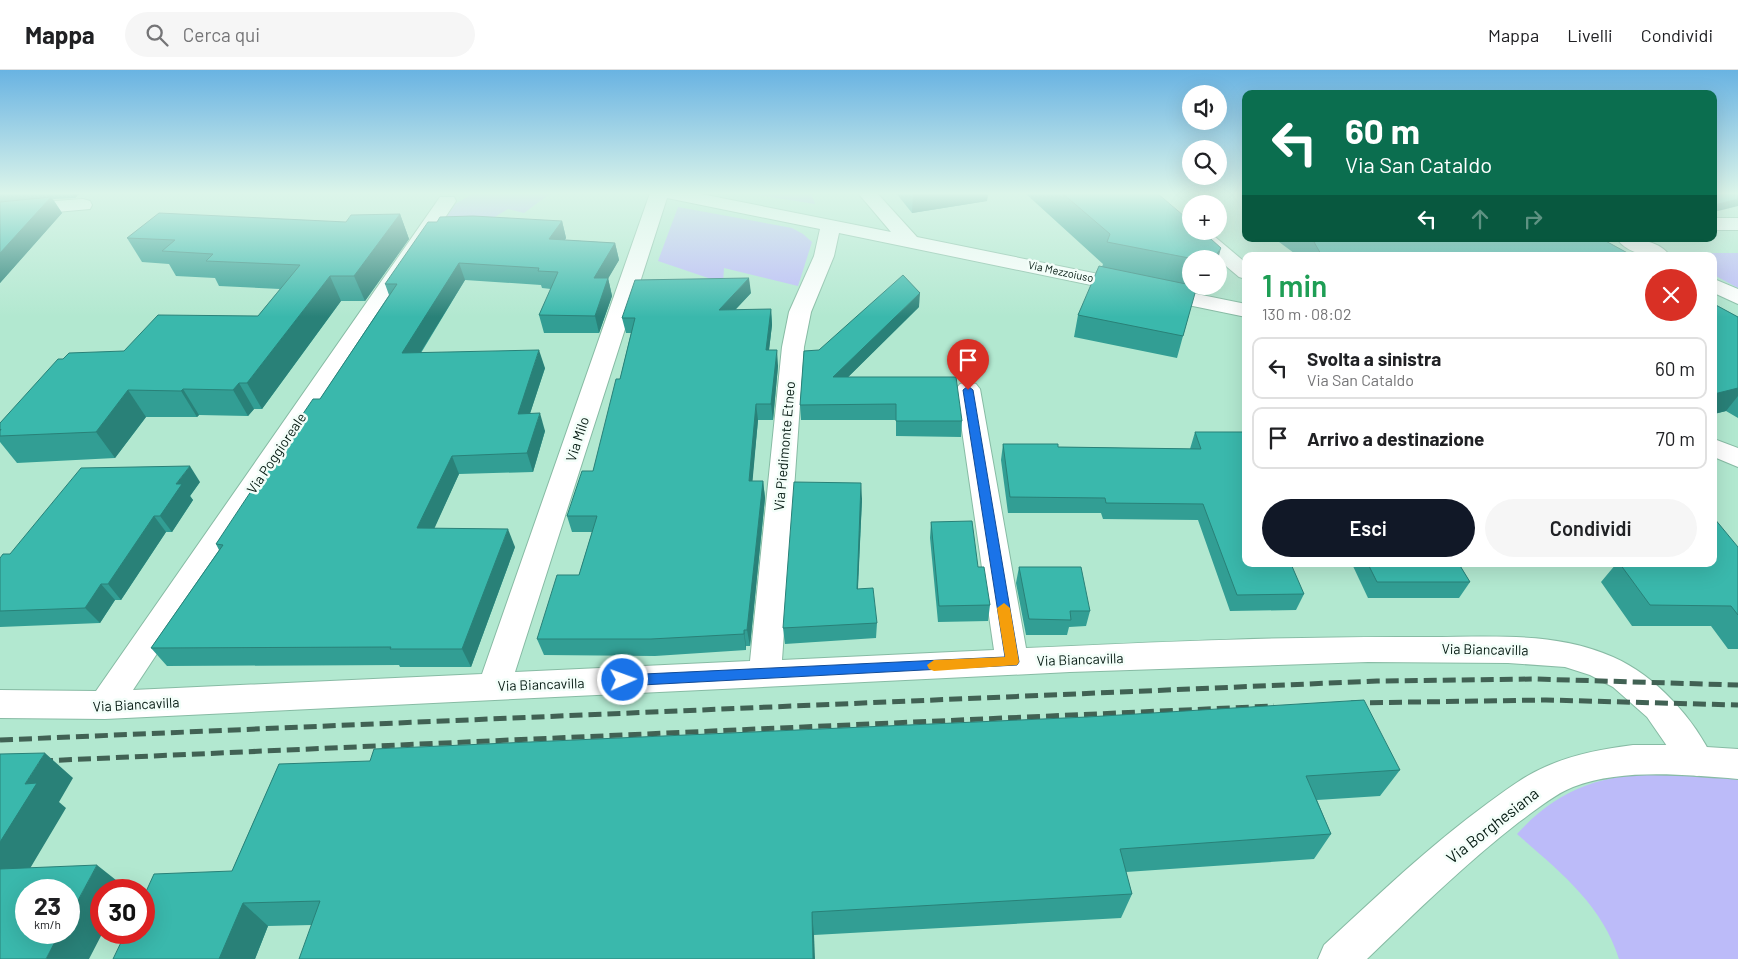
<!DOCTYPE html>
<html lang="it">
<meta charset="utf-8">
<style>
:root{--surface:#fff;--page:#f6f6f6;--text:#202124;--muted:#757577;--line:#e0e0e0;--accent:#111827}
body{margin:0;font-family:Barlow,sans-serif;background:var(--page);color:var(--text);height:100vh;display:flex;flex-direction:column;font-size:19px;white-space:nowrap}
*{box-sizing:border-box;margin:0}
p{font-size:16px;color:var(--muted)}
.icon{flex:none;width:28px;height:28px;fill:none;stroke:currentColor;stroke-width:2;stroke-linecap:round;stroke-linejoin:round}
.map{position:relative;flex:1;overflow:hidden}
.panel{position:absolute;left:1242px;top:182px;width:475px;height:315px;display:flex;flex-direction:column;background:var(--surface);border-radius:10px;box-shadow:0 5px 20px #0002}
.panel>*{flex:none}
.guide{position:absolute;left:1242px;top:20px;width:475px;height:152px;border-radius:10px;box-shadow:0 5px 20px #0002;background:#0b6e4f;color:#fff;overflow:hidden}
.buttons{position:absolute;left:1182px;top:15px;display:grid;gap:10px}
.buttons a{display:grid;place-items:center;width:45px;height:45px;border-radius:50%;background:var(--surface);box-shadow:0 5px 20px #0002;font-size:25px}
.speed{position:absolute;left:15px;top:809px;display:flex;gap:10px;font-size:25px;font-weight:700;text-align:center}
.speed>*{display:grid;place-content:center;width:65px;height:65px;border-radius:50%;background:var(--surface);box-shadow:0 5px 20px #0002;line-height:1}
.speed small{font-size:12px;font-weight:400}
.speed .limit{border:8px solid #d22;background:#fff;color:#111}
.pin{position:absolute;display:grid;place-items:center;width:42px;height:42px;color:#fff;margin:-51px -21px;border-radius:50% 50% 50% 0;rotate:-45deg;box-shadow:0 0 5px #0007}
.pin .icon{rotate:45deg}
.me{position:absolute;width:55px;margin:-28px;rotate:88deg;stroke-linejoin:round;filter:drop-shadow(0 0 4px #0008)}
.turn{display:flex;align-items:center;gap:18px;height:105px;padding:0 20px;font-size:22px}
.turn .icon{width:65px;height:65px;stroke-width:2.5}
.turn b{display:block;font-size:35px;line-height:42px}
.lanes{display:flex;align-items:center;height:48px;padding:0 20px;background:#0003;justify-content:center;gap:25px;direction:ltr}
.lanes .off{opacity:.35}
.round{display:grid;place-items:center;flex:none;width:52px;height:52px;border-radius:26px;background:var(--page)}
.headline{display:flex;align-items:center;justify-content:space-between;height:85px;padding:0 20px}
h1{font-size:30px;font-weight:600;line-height:38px;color:#1e9e55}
.cta{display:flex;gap:10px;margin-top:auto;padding:10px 20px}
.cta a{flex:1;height:58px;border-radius:30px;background:var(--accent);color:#fff;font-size:20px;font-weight:600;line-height:58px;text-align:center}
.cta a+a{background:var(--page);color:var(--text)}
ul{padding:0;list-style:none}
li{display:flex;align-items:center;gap:15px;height:62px;margin:0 10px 8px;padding:0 10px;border:2px solid var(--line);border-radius:10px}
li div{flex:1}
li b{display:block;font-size:19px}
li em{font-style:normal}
header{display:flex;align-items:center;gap:30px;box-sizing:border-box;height:70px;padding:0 25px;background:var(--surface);border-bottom:1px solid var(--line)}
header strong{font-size:24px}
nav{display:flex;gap:28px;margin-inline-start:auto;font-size:18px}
.search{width:350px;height:45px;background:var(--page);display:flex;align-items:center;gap:12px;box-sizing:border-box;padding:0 18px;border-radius:28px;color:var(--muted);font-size:19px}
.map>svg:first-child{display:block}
.green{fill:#bcbbf9}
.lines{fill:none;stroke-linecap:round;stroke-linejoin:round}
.minor-casing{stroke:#87bba4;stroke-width:2}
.tertiary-casing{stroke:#87bba4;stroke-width:2}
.minor{fill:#fff;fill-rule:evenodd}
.tertiary{fill:#fff;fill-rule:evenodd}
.rail{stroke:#416254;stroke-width:5;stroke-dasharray:13 6;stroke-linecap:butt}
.wall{fill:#329e94}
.shaded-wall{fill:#298178}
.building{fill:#3ab8ac;stroke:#298178}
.route{fill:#1a73e8;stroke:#114b97}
.slow{fill:#f59e0b}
.labels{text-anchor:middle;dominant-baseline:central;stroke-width:5;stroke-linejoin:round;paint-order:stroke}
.far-street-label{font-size:11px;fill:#061b13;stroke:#f3fef9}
.street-label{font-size:14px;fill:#061b13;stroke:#f3fef9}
.near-street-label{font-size:16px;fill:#061b13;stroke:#f3fef9}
</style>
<header>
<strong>Mappa</strong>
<div class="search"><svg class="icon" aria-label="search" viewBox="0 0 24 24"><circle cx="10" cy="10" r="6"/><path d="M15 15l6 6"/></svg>Cerca qui</div>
<nav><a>Mappa</a><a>Livelli</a><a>Condividi</a></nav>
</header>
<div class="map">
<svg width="1738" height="889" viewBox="0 0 1738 889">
<rect width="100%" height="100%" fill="#b2e8d0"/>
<g class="green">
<polygon points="474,123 551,123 524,143 508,139 478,157 443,150 455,134"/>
<polygon points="744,123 811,123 815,134"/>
<polygon points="678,137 792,158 803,164 812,172 798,216 724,198 723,213 658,191"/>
<polygon points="1672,183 1738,183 1738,218 1714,205 1714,186 1678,186"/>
<path d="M 1662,702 L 1738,706 L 1738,889 L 1619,889 C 1602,834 1559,801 1517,764 C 1560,717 1600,706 1662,702 Z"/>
</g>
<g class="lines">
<defs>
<g id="minor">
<path d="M 650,123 L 696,123 L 891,162 L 858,123 L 877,123 L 917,167 L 1246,234 L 1246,247 L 839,163 L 834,186 L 811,242 L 804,277 L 782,590 L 994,580 L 956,319 L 960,314 L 968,312 L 976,314 L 980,319 L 1026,578 C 1159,572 1293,566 1427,567 C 1489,567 1555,561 1613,587 C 1656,606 1695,649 1714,691 L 1709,702 L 1697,706 L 1685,702 L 1647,647 L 1613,617 L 1590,605 L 1565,597 L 1508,593 L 1368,592 L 1070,602 L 105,649 L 0,648 L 0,620 L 96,621 L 440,127 L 454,127 L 456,131 L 133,620 L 482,604 ZM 667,128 L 820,159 L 814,186 L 789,242 L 782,277 L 750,591 L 515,602 Z"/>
<polygon points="83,129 90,131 92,135 90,139 0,147 0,135"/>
<rect x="1714" y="148" width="24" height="12"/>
<polygon points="1191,156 1191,161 1208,161 1246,193 1246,209 1239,207 1189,165 1186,161"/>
<polygon points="1714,369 1738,378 1738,397 1714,387"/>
</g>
<g id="tertiary">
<path d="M 1617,169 C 1635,168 1659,170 1670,186 C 1653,187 1628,185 1617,169 Z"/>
<polygon points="1714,209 1738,219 1738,234 1714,223"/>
<path d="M 1633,675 L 1675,675 L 1738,679 L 1738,709 C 1684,705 1624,698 1573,717 C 1553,725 1536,740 1519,752 C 1465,794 1416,842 1367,889 L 1318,889 L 1324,875 C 1377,826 1429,776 1488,733 C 1506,720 1524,706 1545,697 C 1573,684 1603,679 1633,675 Z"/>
</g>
</defs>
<use href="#minor" class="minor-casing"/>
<use href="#tertiary" class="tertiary-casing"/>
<use href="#minor" class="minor"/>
<use href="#tertiary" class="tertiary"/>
<g class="rail">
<polyline points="1351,633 1546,630 1738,635"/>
<polyline points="0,670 1377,611 1534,609 1738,615"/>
<polyline points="40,691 1274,636"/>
</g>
</g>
<g class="wall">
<polygon points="0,123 80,123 75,128 53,129 62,143 0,213"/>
<polygon points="896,123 988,123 987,131 912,143"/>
<polygon points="1025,123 1157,123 1218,189 1191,189 1191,216 1207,216 1202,223 1195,222 1177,288 1074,267 1078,245 1102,197 1103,194"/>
<polygon points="400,144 409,169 365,231 341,231 262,339 254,339 248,346 199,345 197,347 146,347 115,388 17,393 0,372 0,353 63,289 124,281 258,246 280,219 219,216 215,208 176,206 169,194 142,192 127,168 346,152"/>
<polygon points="562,151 566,168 565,170 615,173 619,190 608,208 612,226 599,263 544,263 539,245 551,219 542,218 541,215 465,210 421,283 545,298 530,343 545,361 533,402 459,404 434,458 515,477 471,597 400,597 399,595 167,596 151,578 219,480 216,474 320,329 389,225 385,214"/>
<polygon points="1275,169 1602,169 1633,186 1298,186"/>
<polygon points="751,223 735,240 771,239 772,255 769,280 778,296 773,350 758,350 752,411 763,411 765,428 750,576 746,576 746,580 655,586 544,585 537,569 579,505 592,462 572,462 567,446 593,401 620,309 631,263 626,263 622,248"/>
<polygon points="1714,234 1738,247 1738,348 1726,341 1714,344"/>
<polygon points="919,237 848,307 962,351 961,367 896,366 896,350 801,350 800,335 819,280"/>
<polygon points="1195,362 1246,494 1304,524 1296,540 1230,541 1198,450 1103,449 1101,443 1008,443 1001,390 1003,374 1058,377 1190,379"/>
<polygon points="200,412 190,426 193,430 172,462 166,462 121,530 115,530 100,553 0,557 0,488"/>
<polygon points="862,429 858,519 877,553 876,568 785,574 783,558"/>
<polygon points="931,452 978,497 990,535 988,551 938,552 930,468"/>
<polygon points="1738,477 1738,579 1728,579 1711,556 1632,556 1601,512 1616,494 1714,494"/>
<polygon points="1352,494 1459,494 1470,512 1459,528 1368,528"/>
<polygon points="1019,497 1090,541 1086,556 1069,557 1067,565 1026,565 1016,513"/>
<polygon points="279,694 1400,700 1380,726 1317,730 1331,764 1314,789 1126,802 1132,824 1121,848 814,865 312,855 268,856 255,889 113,889 232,801"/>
</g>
<g class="shaded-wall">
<polygon points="72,123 80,123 75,128"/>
<polygon points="913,123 988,123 987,131 912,143"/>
<polygon points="51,127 62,143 0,213 0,183"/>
<polygon points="1738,129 1738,136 1714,142 1714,135"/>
<polygon points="400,144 409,169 365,231 354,206"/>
<polygon points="562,151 566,168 554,186 549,169"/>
<polygon points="615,173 619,190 598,226 594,208"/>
<polygon points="1221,178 1218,189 1213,189"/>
<polygon points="459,193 465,210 409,301 402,283"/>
<polygon points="330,206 341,231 262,339 247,313"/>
<polygon points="608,208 612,226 599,263 595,246"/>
<polygon points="749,208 751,223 721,255 719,240"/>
<polygon points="1204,216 1207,216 1202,223"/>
<polygon points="920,223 919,237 833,322 833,307"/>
<polygon points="771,239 772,255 767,296 766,280"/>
<polygon points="539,280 545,298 524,362 518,344"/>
<polygon points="777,280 778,296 773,350 771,334"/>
<polygon points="239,313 254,339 248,346 233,320"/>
<polygon points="1738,318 1738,326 1726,341 1714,344 1714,324"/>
<polygon points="183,319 199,345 197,347 181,321"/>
<polygon points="128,320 146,347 115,388 96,362"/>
<polygon points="756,334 758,350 751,428 749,411"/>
<polygon points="540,343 545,361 533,402 527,383"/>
<polygon points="452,386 459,404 426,477 417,458"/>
<polygon points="190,396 200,412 190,426 193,430 172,462 160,446 176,414"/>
<polygon points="763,411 765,428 750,576 747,560"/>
<polygon points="861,413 862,429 857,534 857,519"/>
<polygon points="154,446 166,462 121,530 108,514"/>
<polygon points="508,459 515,477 471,597 462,579"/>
<polygon points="101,514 115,530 100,553 85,538"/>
<polygon points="744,560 746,576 746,580 744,564"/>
<polygon points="45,683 73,708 59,732 66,738 16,822 0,811 0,772 25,714"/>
<polygon points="97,795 126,818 125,820 101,820 101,862 103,862 89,889 46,889 60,862 69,862 69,847"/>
<polygon points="243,833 268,856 255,889 219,889"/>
<polygon points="812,842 814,865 815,889 813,889"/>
</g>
<g class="building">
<polygon points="1062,123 1157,123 1191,152 1191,161 1202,161 1221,178 1213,189 1194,189 1107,172 1110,164"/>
<polygon points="1714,123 1738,123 1738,129 1714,135"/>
<polygon points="51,127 0,183 0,132"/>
<polygon points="159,143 346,152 351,145 400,144 354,206 330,206 247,313 239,313 233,320 183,319 181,321 128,320 96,362 0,366 0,361 1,359 0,360 0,353 58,289 63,289 69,283 124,281 158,245 258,246 300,195 206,191 213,184 162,181 175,170 127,168"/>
<polygon points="473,146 562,151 549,169 615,173 594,208 608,208 595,246 539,245 558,202 538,201 539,198 459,193 402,283 539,280 518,344 540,343 527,383 452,386 417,458 508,459 462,579 390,579 391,577 151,578 223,475 216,474 279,379 313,329 320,329 397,214 385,214 428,152 437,152 440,147"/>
<polygon points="1314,169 1602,169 1633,186 1322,186 1314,172 1318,171"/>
<polygon points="1099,196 1191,215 1191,216 1197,216 1183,266 1078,245"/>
<polygon points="903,205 920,223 833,307 956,307 962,351 896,351 896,334 800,335 804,281 819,280"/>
<polygon points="749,208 719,240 771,239 766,280 777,280 771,334 756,334 749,411 763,411 747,560 744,560 744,564 651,569 537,569 557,505 579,505 597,446 567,446 582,401 593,401 616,309 620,309 635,248 622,248 635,210"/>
<polygon points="1714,234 1738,247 1738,318 1714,324"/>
<polygon points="1195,362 1246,362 1246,494 1291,494 1304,524 1237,525 1203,434 1106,433 1105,428 1010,427 1003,374 1058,374 1058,377 1201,379"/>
<polygon points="190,396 176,414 182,414 160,446 154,446 108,514 101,514 85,538 0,541 0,488 3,484 10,484 81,398"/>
<polygon points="794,412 861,413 857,519 873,518 877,553 783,558"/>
<polygon points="1714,448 1738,477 1738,545 1731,536 1650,535 1620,494 1714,494"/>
<polygon points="972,451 978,497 984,497 990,535 939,536 931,452"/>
<polygon points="1368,494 1459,494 1470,512 1377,512"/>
<polygon points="1019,497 1081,497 1090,541 1070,541 1071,550 1029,549"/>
<polygon points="1364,630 1400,700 1306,706 1331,764 1120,779 1132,824 812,842 813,889 299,889 320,831 243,833 219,889 113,889 126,862 144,862 144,826 154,804 232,801 279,694 370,691 374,679 1087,647"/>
<polygon points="45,683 25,714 37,713 0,772 0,684"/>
<polygon points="97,795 69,847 69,820 26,820 26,862 60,862 46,889 0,889 0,799"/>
</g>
<linearGradient id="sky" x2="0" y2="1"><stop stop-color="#69b3e2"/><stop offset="0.5" stop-color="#dcf5ea"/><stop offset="1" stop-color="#dcf5ea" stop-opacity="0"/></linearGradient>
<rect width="1738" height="247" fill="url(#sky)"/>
<polygon class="route" points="968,316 973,320 1019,592 1017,595 623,616 618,614 616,610 618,606 623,605 1005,587 963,320"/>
<polygon class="slow" points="1004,533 1010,538 1019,592 1017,595 934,601 929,599 927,595 934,590 1005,587 997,538"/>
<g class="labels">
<g class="far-street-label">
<text transform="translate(1061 201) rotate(12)">Via Mezzoiuso</text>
</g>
<g class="street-label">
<text transform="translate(577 369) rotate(-72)">Via Milo</text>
<text transform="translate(784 376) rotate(-85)">Via Piedimonte Etneo</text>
<text transform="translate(276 383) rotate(-56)">Via Poggioreale</text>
<text transform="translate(1485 579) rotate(1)">Via Biancavilla</text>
<text transform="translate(1080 589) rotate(-2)">Via Biancavilla</text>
<text transform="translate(541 614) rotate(-2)">Via Biancavilla</text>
<text transform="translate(136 634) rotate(-3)">Via Biancavilla</text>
</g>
<g class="near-street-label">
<text transform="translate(1492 755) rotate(-38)">Via Borghesiana</text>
</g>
</g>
</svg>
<div class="buttons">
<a><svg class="icon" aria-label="sound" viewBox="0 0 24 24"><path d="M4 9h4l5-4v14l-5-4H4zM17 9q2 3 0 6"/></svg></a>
<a><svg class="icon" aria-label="search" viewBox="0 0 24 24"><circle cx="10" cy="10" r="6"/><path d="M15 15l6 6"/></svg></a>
<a>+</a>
<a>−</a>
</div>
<div class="speed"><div>23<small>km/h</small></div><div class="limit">30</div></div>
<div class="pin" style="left:968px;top:320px;background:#d93025"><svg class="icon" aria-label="arrive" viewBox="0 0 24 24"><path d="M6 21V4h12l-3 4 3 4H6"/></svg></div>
<svg class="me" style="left:623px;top:610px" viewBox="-20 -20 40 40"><circle r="17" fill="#1a73e8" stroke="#fff" stroke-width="3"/><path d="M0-11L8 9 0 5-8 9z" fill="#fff"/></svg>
<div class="guide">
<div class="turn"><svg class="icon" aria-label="left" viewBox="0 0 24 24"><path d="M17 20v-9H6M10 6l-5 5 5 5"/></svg><div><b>60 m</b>Via San Cataldo</div></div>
<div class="lanes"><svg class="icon" aria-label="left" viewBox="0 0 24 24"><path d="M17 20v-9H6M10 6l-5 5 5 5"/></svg><svg class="icon off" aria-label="ahead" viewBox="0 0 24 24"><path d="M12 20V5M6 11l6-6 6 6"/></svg><svg class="icon off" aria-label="right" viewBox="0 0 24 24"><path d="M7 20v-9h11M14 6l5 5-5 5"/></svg></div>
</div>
<section class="panel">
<div class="headline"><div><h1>1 min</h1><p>130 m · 08:02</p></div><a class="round" style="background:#d93025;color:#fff"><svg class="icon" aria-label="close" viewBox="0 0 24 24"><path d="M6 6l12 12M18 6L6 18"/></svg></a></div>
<ul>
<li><svg class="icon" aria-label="left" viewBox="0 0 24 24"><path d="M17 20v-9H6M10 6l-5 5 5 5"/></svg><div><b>Svolta a sinistra</b><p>Via San Cataldo</p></div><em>60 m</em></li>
<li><svg class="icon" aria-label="arrive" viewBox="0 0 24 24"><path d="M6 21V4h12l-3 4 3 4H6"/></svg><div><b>Arrivo a destinazione</b></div><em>70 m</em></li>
</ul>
<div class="cta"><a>Esci</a><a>Condividi</a></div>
</section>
</div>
